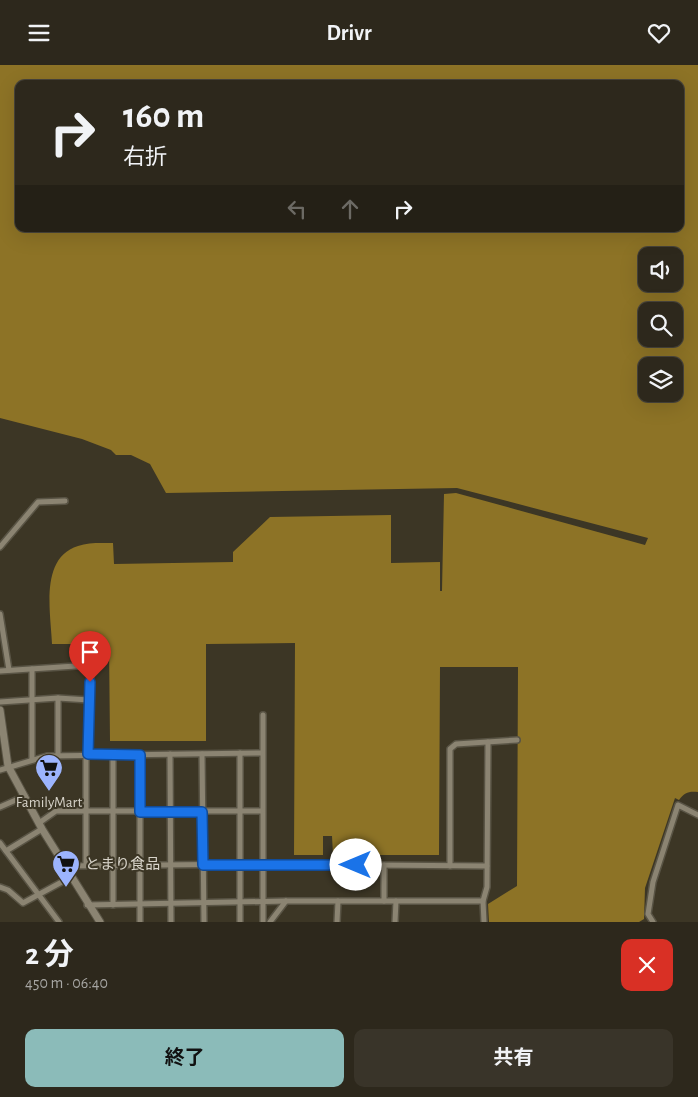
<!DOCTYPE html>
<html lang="ja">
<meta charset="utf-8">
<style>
:root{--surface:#2d281c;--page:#393429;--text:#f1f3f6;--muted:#a7a6a3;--line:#48443b;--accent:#8bbbb9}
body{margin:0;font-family:"Alegreya Sans","Noto Sans JP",sans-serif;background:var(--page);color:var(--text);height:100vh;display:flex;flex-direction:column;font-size:19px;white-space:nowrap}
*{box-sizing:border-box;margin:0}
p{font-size:16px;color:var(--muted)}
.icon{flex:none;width:28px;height:28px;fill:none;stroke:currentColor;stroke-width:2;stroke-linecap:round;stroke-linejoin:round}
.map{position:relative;height:857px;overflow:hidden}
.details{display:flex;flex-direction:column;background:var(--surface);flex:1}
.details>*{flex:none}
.guide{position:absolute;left:15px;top:15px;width:669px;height:152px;border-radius:10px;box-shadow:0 5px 20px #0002,0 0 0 1px var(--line);background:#2d281c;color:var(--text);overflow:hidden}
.fabs{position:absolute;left:638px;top:182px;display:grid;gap:10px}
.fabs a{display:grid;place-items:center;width:45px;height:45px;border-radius:10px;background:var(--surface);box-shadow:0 5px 20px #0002,0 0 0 1px var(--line);font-size:25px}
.pin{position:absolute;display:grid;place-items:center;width:42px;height:42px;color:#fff;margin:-51px -21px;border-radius:50% 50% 50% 0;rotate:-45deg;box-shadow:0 0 5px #0007}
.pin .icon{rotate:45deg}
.me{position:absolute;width:55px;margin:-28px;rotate:270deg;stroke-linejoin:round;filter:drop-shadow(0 0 4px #0008)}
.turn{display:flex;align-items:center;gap:18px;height:105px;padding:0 25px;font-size:22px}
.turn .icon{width:65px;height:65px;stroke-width:2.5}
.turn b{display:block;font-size:35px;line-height:42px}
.lanes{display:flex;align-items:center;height:48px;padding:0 25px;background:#0003;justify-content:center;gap:25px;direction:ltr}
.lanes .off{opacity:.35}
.round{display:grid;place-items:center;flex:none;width:52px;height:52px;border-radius:10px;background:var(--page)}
.overview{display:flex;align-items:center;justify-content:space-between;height:85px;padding:0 25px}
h1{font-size:30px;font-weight:700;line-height:38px}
.primary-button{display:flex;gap:10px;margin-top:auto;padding:10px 25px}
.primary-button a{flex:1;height:58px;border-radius:10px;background:var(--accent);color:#111;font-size:20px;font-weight:700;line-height:58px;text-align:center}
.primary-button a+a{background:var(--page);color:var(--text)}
header{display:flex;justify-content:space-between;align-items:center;height:65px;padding:0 25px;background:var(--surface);font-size:22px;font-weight:700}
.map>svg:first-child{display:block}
.water{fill:#8d7326;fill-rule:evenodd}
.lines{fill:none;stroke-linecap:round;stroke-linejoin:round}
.minor-casing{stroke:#595445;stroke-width:8}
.tertiary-casing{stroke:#595445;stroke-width:9}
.minor{stroke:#8b8472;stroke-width:5}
.tertiary{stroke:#8b8472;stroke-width:7}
.route-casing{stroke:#114b97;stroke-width:12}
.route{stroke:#1a73e8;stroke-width:9}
.labels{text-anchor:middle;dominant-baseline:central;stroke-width:4;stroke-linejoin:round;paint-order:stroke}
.poi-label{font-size:15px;fill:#d7d3c9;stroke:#3c3625}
</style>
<header><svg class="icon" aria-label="menu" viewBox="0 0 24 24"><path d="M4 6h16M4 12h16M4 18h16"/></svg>Drivr<svg class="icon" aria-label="heart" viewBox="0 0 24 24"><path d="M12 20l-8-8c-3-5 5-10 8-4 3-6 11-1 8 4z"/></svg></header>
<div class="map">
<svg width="698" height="857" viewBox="0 0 698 857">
<rect width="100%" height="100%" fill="#3c3625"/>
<path class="water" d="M 0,0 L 698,0 L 698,727 C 689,726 685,727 679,735 L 675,733 L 645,823 L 644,854 L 639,857 L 489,857 L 488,839 L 517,821 L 518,602 L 440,602 L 439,790 L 333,790 L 332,771 L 323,771 L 323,790 L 294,790 L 295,578 L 206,579 L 206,676 L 110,676 L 109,579 L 52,579 C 51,549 39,493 78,481 C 89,477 102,478 113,478 L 114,499 L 233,497 L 233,487 L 270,452 L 391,450 L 391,498 L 440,497 L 440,526 L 442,526 L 444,429 L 456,428 L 645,480 L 648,473 L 457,423 L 166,428 L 150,399 L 131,390 L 116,390 L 111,385 L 82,374 L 0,353 ZM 19,19 L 680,19 L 680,164 L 19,164 ZM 646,191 L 674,191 L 674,219 L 646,219 ZM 646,246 L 674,246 L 674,274 L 646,274 ZM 646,301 L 674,301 L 674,329 L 646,329 Z"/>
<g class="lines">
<defs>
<g id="minor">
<polyline points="0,482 38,437 65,436"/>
<polyline points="0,549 9,605"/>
<polyline points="32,604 32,695"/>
<polyline points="0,606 91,600 88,689 86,694 86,800"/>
<polyline points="0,637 58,633 89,635"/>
<polyline points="263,650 263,857"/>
<polyline points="140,689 140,857"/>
<polyline points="170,689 171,857"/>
<polyline points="202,689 204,857"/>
<polyline points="58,690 58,633"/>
<polyline points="0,705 47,691 262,688"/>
<polyline points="0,742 25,731"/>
<polyline points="39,758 56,746 262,746"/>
<polyline points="0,778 59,857"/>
<polyline points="6,786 42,764"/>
<polyline points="65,801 262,799 487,801"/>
<polyline points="450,801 450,684 456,679 517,675"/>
<polyline points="0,822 8,825 23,838 71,812"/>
<polyline points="384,836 384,800"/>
<polyline points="87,840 286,836 483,836"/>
<polyline points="113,840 113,689"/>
<polyline points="240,857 240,688"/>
<polyline points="270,857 286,836"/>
<polyline points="337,857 338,836"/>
<polyline points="395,857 396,836"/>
<polyline points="484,857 483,836 487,822 488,677"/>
<polyline points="653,857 648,849 653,817 678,740 698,750"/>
</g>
<polyline id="tertiary" points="0,645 8,701 42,764 100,857"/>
</defs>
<use href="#minor" class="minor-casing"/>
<use href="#tertiary" class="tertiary-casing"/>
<use href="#minor" class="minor"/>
<use href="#tertiary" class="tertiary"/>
</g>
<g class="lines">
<defs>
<polyline id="route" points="90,617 88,689 140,690 140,747 202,747 203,800 356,800"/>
</defs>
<use href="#route" class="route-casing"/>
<use href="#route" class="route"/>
</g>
<defs>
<symbol id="supermarket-pin" viewBox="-11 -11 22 30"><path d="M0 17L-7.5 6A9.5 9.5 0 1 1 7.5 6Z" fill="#9cb4fd" stroke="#3c3625"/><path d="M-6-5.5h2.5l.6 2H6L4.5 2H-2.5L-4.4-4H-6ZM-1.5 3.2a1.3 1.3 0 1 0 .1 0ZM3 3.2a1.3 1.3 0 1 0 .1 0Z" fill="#111"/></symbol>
</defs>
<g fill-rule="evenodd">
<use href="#supermarket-pin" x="33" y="687" width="32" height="43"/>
<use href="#supermarket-pin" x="50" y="783" width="32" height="43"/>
</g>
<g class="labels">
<g class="poi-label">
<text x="49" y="737">FamilyMart</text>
<text x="85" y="799" text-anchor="start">とまり食品</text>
</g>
</g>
</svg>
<div class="fabs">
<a><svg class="icon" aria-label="sound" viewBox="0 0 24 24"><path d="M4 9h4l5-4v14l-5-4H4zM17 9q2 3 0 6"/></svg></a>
<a><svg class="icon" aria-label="search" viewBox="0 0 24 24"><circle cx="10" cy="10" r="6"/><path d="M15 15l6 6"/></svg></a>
<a><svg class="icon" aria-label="layers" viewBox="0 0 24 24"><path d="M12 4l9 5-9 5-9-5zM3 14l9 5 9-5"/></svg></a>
</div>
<div class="pin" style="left:90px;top:617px;background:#d93025"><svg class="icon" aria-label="arrive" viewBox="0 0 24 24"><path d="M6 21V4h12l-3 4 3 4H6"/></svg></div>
<svg class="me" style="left:356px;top:800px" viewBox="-20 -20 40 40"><circle r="19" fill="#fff"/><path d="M0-13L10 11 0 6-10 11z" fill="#1a73e8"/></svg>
<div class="guide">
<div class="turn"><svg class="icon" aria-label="right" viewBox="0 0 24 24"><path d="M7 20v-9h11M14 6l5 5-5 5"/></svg><div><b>160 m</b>右折</div></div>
<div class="lanes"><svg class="icon off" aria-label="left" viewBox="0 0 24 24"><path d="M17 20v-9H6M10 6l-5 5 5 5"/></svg><svg class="icon off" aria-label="ahead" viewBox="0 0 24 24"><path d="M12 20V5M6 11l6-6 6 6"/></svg><svg class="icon" aria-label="right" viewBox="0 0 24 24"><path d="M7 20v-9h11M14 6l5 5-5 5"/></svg></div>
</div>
</div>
<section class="details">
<div class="overview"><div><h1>2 分</h1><p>450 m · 06:40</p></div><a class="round" style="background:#d93025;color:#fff"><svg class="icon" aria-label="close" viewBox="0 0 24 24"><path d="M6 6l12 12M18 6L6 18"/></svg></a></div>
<div class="primary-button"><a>終了</a><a>共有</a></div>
</section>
